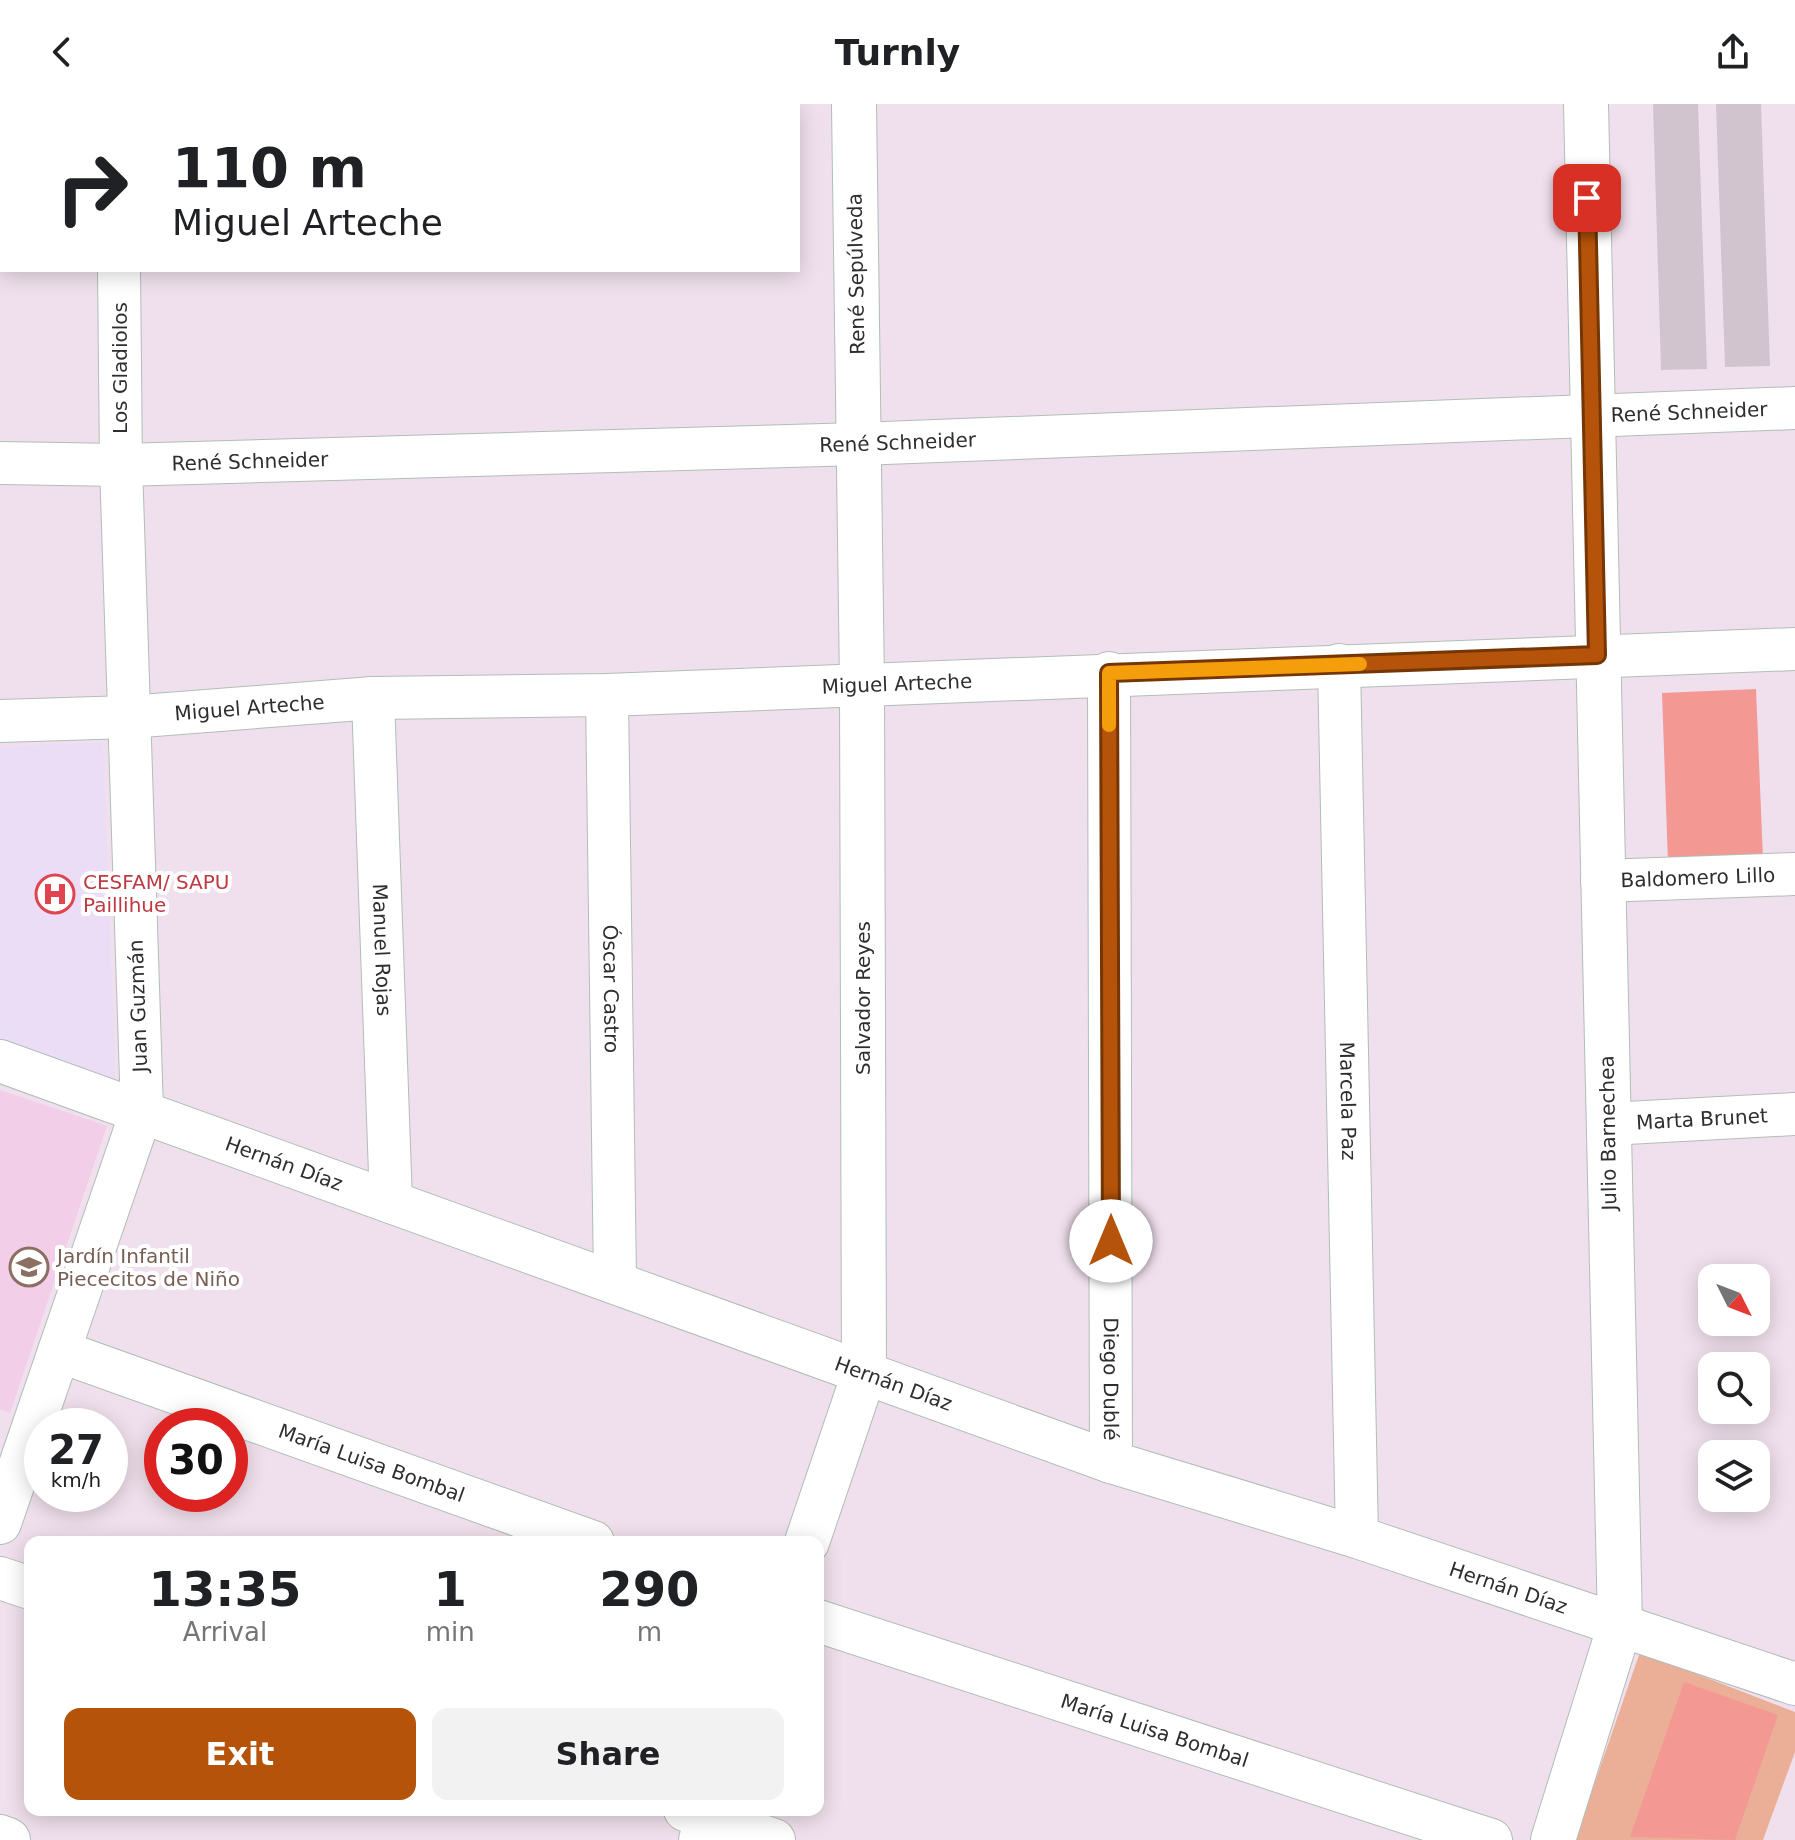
<!DOCTYPE html>
<meta charset="utf-8">
<style>
:root{--surface:#fff;--page:#f2f2f2;--text:#202124;--muted:#757577;--accent:#b45309}
body{margin:0;font-family:"DejaVu Sans",sans-serif;background:var(--page);color:var(--text);height:100vh;display:flex;flex-direction:column;font-size:30px;white-space:nowrap}
*{box-sizing:border-box;margin:0}
p{font-size:26px;color:var(--muted)}
.icon{flex:none;width:44px;height:44px;fill:none;stroke:currentColor;stroke-width:2;stroke-linecap:round;stroke-linejoin:round}
.map{position:relative;flex:1;overflow:hidden}
.details{position:absolute;left:24px;top:1432px;width:800px;height:280px;display:flex;flex-direction:column;background:var(--surface);border-radius:16px;box-shadow:0 4px 20px #0003}
.details>*{flex:none}
.banner{position:absolute;left:0px;top:0px;width:800px;height:168px;box-shadow:0 4px 20px #0003;background:#fff;color:var(--text);overflow:hidden}
.needle{width:52px;rotate:132deg}
.buttons{position:absolute;left:1698px;top:1160px;display:grid;gap:16px}
.buttons a{display:grid;place-items:center;width:72px;height:72px;border-radius:16px;background:var(--surface);box-shadow:0 4px 20px #0003;font-size:40px}
.speed{position:absolute;left:24px;top:1304px;display:flex;gap:16px;font-size:40px;font-weight:700;text-align:center}
.speed>*{display:grid;place-content:center;width:104px;height:104px;border-radius:50%;background:var(--surface);box-shadow:0 4px 20px #0003;line-height:1}
.speed small{font-size:20px;font-weight:400}
.speed .limit{border:12px solid #d22;background:#fff;color:#111}
.pin{position:absolute;display:grid;place-items:center;width:68px;height:68px;color:#fff;margin:-34px;border-radius:16px;box-shadow:0 4px 12px #0006}
.me{position:absolute;width:88px;margin:-44px;rotate:0deg;stroke-linejoin:round;filter:drop-shadow(0 0 6px #0008)}
.turn{display:flex;align-items:center;gap:28px;height:168px;padding:0 40px;font-size:36px}
.turn .icon{width:104px;height:104px;stroke-width:2.5}
.turn b{display:block;font-size:56px;line-height:68px}
.eta{display:flex;justify-content:space-evenly;align-items:center;height:136px;text-align:center}
.eta b{font-size:48px;font-weight:700;line-height:56px}
.action{display:flex;gap:16px;margin-top:auto;padding:16px 40px}
.action a{flex:1;height:92px;border-radius:16px;background:var(--accent);color:#fff;font-size:32px;font-weight:700;line-height:92px;text-align:center}
.action a+a{background:var(--page);color:var(--text)}
header{display:flex;justify-content:space-between;align-items:center;height:104px;padding:0 40px;background:var(--surface);font-size:36px;font-weight:700}
.map>svg:first-child{display:block}
.education{fill:#f3cee8}
.medical{fill:#ecddf7}
.green{fill:#ebaf98}
.pitch{fill:#f39893}
.building{fill:#d2c4cf}
.lines{fill:none;stroke-linecap:round;stroke-linejoin:round}
.minor-casing{stroke:#b0beb6;stroke-width:44}
.tertiary-casing{stroke:#b0beb6;stroke-width:46}
.minor{stroke:#fff;stroke-width:42}
.tertiary{stroke:#fff;stroke-width:44}
.route-casing{stroke:#753606;stroke-width:20}
.route{stroke:#b45309;stroke-width:14}
.slow{stroke:#f59e0b;stroke-width:14}
.labels{text-anchor:middle;dominant-baseline:central;stroke-width:8;stroke-linejoin:round;paint-order:stroke}
.street-label{font-size:20px;fill:#2e2e2e;stroke:#fff}
.health-label{font-size:20px;fill:#be3a42;stroke:#fff;text-anchor:start}
.education-label{font-size:20px;fill:#785e54;stroke:#fff;text-anchor:start}
</style>
<header><svg class="icon" aria-label="back" viewBox="0 0 24 24"><path d="M15 5l-7 7 7 7"/></svg>Turnly<svg class="icon" aria-label="share" viewBox="0 0 24 24"><path d="M12 15V3M7 8l5-5 5 5M5 13v7h14v-7"/></svg></header>
<div class="map">
<svg width="1795" height="1736" viewBox="0 0 1795 1736">
<rect width="100%" height="100%" fill="#f0e0ed"/>
<polygon class="education" points="0,986 107,1022 10,1309 0,1305"/>
<polygon class="medical" points="103,638 116,980 0,937 0,643"/>
<polygon class="green" points="1640,1548 1795,1608 1795,1648 1763,1736 1575,1736"/>
<g class="pitch">
<polygon points="1756,585 1763,755 1668,759 1662,589"/>
<polygon points="1684,1578 1778,1611 1735,1736 1630,1733"/>
</g>
<g class="building">
<polygon points="1653,0 1698,0 1707,265 1661,266"/>
<polygon points="1716,0 1761,0 1770,262 1725,263"/>
</g>
<g class="lines">
<defs>
<g id="minor">
<polyline points="117,0 117,2"/>
<path id="s1" d="M 0,359 L 121,361 L 859,340 L 1795,304"/>
<path id="s2" d="M 1339,561 L 1357,1433"/>
<path id="s3" d="M 1109,569 L 1111,1358"/>
<path id="s4" d="M 607,591 L 615,1177"/>
<path id="s5" d="M 373,594 L 391,1098"/>
<path id="s6" d="M 0,617 L 129,613 L 373,594 L 607,591 L 1795,545"/>
<path id="s7" d="M 1602,777 L 1795,770"/>
<path id="s8" d="M 0,957 L 1111,1358 L 1357,1433 L 1795,1580"/>
<path id="s9" d="M 1608,1020 L 1795,1010"/>
<path id="s10" d="M 59,1247 L 593,1438"/>
<polyline points="0,1419 142,1006 121,361 119,166"/>
<polyline points="0,1474 30,1484"/>
<path id="s11" d="M 818,1517 L 1491,1736"/>
<polyline points="685,1706 774,1736"/>
</g>
<g id="tertiary">
<polyline points="807,1438 864,1270 862,581 854,0"/>
<polyline points="0,1733 8,1736"/>
<polyline points="701,1736 711,1706"/>
<polyline points="1553,1736 1620,1521 1586,0"/>
</g>
</defs>
<use href="#minor" class="minor-casing"/>
<use href="#tertiary" class="tertiary-casing"/>
<use href="#minor" class="minor"/>
<use href="#tertiary" class="tertiary"/>
</g>
<g class="lines">
<defs>
<polyline id="route" points="1111,1137 1109,569 1597,551 1587,94"/>
</defs>
<use href="#route" class="route-casing"/>
<use href="#route" class="route"/>
<polyline class="slow" points="1109,621 1109,569 1360,560"/>
</g>
<defs>
<symbol id="hospital-ring" viewBox="-11 -11 22 22"><circle r="9.5" fill="#fff" stroke="#e0444e" stroke-width="1.5"/><path d="M-5-5h3v3.5h4V-5h3V5h-3V1.5h-4V5h-3Z" fill="#e0444e"/></symbol>
<symbol id="school-ring" viewBox="-11 -11 22 22"><circle r="9.5" fill="#fff" stroke="#8d6e63" stroke-width="1.5"/><path d="M0-5L7-2L0 1L-7-2ZM-4 1L0 2.5L4 1V4Q0 6-4 4Z" fill="#8d6e63"/></symbol>
</defs>
<g fill-rule="evenodd">
<use href="#hospital-ring" x="33" y="768" width="44" height="44"/>
<use href="#school-ring" x="7" y="1141" width="44" height="44"/>
</g>
<g class="labels">
<g class="street-label">
<text transform="translate(856 170) rotate(-91)">René Sepúlveda</text>
<text transform="translate(120 264) rotate(-90)">Los Gladiolos</text>
<text stroke="none"><textPath href="#s1" startOffset="1690">René Schneider</textPath></text>
<text stroke="none"><textPath href="#s1" startOffset="898">René Schneider</textPath></text>
<text stroke="none"><textPath href="#s1" startOffset="250">René Schneider</textPath></text>
<text stroke="none"><textPath href="#s6" startOffset="898">Miguel Arteche</textPath></text>
<text stroke="none"><textPath href="#s6" startOffset="250">Miguel Arteche</textPath></text>
<text stroke="none"><textPath href="#s7" startOffset="96">Baldomero Lillo</textPath></text>
<text stroke="none"><textPath href="#s5" startOffset="252">Manuel Rojas</textPath></text>
<text stroke="none"><textPath href="#s4" startOffset="294">Óscar Castro</textPath></text>
<text transform="translate(863 894) rotate(-90)">Salvador Reyes</text>
<text transform="translate(138 902) rotate(-92)">Juan Guzmán</text>
<text stroke="none"><textPath href="#s2" startOffset="436">Marcela Paz</textPath></text>
<text stroke="none"><textPath href="#s9" startOffset="94">Marta Brunet</textPath></text>
<text transform="translate(1608 1029) rotate(-91)">Julio Barnechea</text>
<text stroke="none"><textPath href="#s8" startOffset="302">Hernán Díaz</textPath></text>
<text stroke="none"><textPath href="#s3" startOffset="706">Diego Dublé</textPath></text>
<text stroke="none"><textPath href="#s8" startOffset="950">Hernán Díaz</textPath></text>
<text stroke="none"><textPath href="#s10" startOffset="332">María Luisa Bombal</textPath></text>
<text stroke="none"><textPath href="#s8" startOffset="1598">Hernán Díaz</textPath></text>
<text stroke="none"><textPath href="#s11" startOffset="354">María Luisa Bombal</textPath></text>
</g>
<g class="health-label">
<text x="83" y="778">CESFAM/ SAPU<tspan x="83" dy="23">Paillihue</tspan></text>
</g>
<g class="education-label">
<text x="57" y="1152">Jardín Infantil<tspan x="57" dy="23">Piececitos de Niño</tspan></text>
</g>
</g>
</svg>
<div class="buttons">
<a><svg class="needle" viewBox="-14 -14 28 28"><path d="M0-13l5 13h-10z" fill="#e53935"/><path d="M0 13l5-13h-10z" fill="#757577"/></svg></a>
<a><svg class="icon" aria-label="search" viewBox="0 0 24 24"><circle cx="10" cy="10" r="6"/><path d="M15 15l6 6"/></svg></a>
<a><svg class="icon" aria-label="layers" viewBox="0 0 24 24"><path d="M12 4l9 5-9 5-9-5zM3 14l9 5 9-5"/></svg></a>
</div>
<div class="speed"><div>27<small>km/h</small></div><div class="limit">30</div></div>
<div class="pin" style="left:1587px;top:94px;background:#d93025"><svg class="icon" aria-label="arrive" viewBox="0 0 24 24"><path d="M6 21V4h12l-3 4 3 4H6"/></svg></div>
<svg class="me" style="left:1111px;top:1137px" viewBox="-20 -20 40 40"><circle r="19" fill="#fff"/><path d="M0-13L10 11 0 6-10 11z" fill="#b45309"/></svg>
<div class="banner">
<div class="turn"><svg class="icon" aria-label="right" viewBox="0 0 24 24"><path d="M7 20v-9h11M14 6l5 5-5 5"/></svg><div><b>110 m</b>Miguel Arteche</div></div>
</div>
<section class="details">
<div class="eta">
<div><b>13:35</b><p>Arrival</p></div>
<div><b>1</b><p>min</p></div>
<div><b>290</b><p>m</p></div>
</div>
<div class="action"><a>Exit</a><a>Share</a></div>
</section>
</div>
